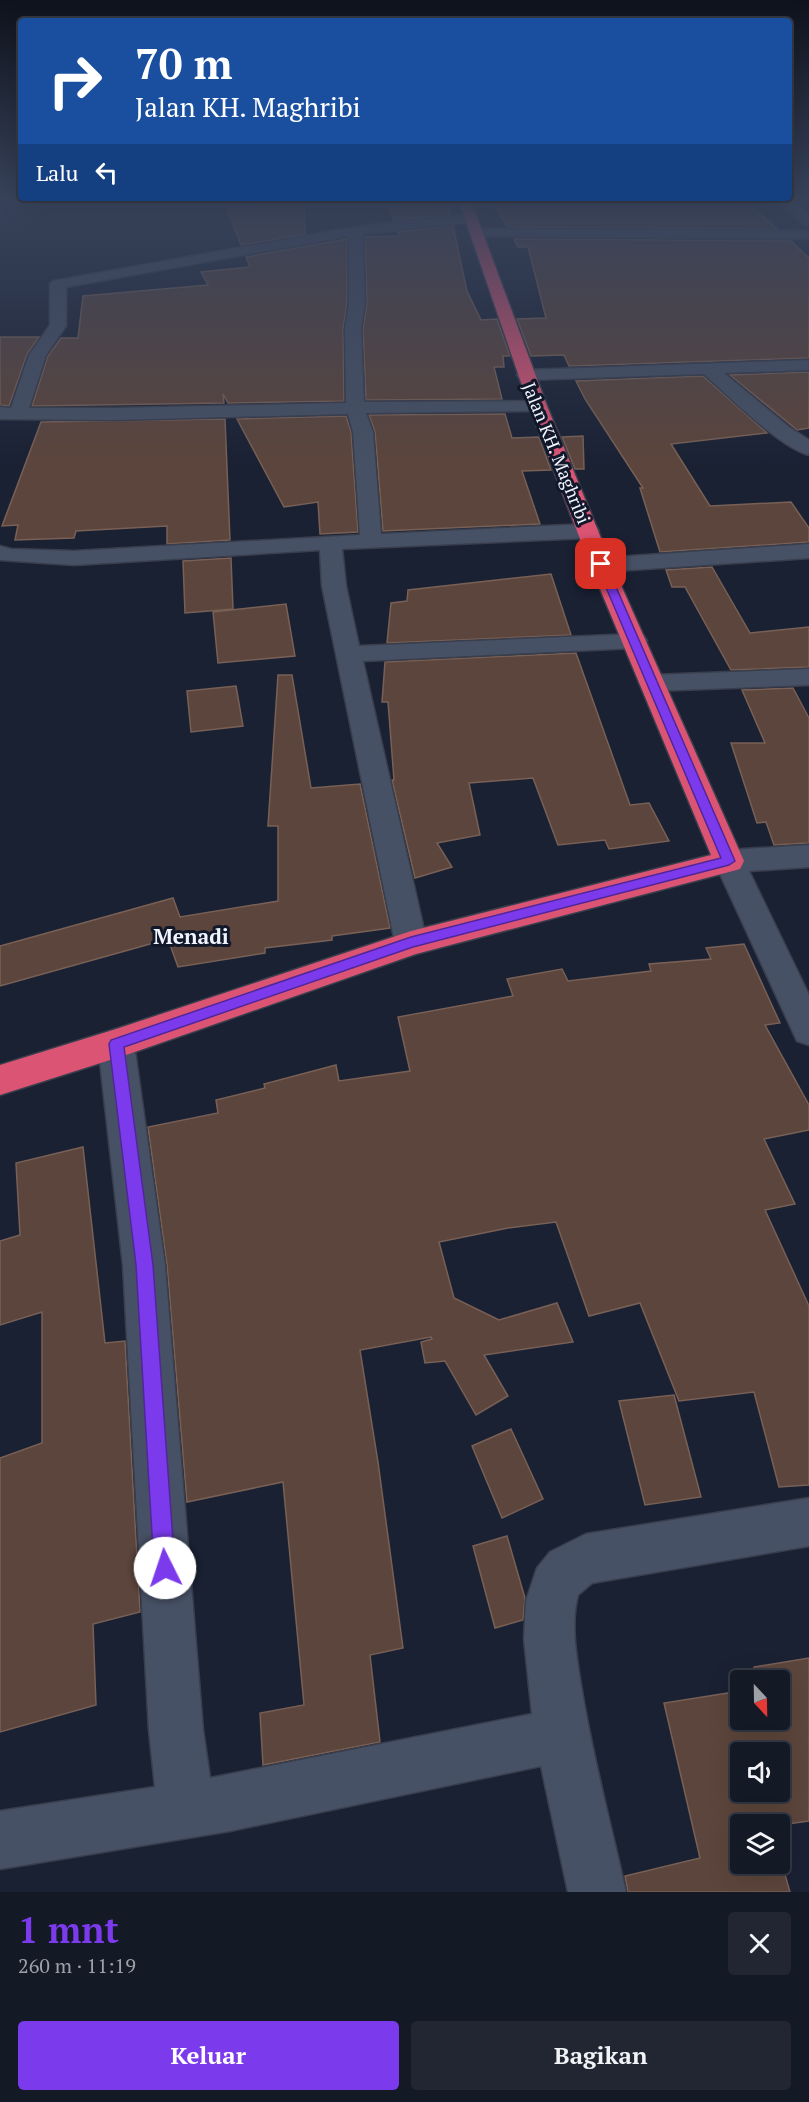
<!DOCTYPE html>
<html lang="id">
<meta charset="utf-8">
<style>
:root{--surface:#141926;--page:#212632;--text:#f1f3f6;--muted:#9da0a7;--line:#333843;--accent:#7c3aed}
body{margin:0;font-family:"PT Serif",serif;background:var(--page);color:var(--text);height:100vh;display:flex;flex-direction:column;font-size:22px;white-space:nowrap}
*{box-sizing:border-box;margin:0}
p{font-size:20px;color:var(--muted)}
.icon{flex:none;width:33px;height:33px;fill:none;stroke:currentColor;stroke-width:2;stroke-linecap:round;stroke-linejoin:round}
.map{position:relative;height:1892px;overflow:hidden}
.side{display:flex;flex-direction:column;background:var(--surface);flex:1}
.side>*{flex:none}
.banner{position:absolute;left:18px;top:18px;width:774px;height:183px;border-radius:6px;box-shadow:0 6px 24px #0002,0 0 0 2px var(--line);background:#1a4fa0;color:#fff;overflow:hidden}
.needle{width:39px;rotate:158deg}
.controls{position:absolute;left:730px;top:1670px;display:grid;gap:12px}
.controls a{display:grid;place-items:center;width:60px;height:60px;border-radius:6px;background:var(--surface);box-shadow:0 6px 24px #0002,0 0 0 2px var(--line);font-size:30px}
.pin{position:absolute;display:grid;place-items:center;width:51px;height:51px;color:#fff;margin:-26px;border-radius:12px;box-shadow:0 3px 9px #0006}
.me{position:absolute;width:66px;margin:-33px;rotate:356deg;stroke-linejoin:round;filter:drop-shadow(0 0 4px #0008)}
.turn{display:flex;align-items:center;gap:21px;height:126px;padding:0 18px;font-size:27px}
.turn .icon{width:78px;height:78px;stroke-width:2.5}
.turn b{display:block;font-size:42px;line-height:51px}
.then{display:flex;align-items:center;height:57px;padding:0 18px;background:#0003;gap:12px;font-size:22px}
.round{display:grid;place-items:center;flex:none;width:63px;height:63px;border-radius:6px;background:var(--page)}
.summary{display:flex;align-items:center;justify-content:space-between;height:102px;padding:0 18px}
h1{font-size:36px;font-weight:600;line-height:45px;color:var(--accent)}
.cta{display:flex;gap:12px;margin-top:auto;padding:12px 18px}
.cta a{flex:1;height:69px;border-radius:6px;background:var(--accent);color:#fff;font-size:24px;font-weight:600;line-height:69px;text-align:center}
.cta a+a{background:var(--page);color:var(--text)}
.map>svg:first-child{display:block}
.building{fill:#5c453c;stroke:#786056;stroke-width:1.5;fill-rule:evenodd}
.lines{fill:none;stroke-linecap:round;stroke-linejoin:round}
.minor-casing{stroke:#393e4c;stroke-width:3}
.highway-casing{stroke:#393e4c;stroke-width:3}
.minor{fill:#475165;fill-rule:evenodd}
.highway{fill:#db5474;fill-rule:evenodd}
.route{fill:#7c3aed;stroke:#51269a;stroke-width:1.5}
.labels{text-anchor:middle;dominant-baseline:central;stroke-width:6;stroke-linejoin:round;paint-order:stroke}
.street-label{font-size:18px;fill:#f0f5ff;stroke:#111829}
.quarter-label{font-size:21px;font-weight:bold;fill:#f0f5ff;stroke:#111829}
</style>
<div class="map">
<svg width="809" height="1892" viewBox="0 0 809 1892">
<rect width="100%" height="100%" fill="#1a2133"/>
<g class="building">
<polygon points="224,201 304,201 305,234 241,245"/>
<polygon points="397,201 447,201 450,214 394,221 389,208 399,208"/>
<polygon points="492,201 747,201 777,229 507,227"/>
<polygon points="453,226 467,291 481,320 497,319 510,356 503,356 504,367 494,367 502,399 366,400 363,329 367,303 365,237 399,236 398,232"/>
<polygon points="347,239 347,303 343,329 344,401 228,403 223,394 224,403 32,406 48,356 61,338 78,338 83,296 208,285 201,272 250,267 246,257"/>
<polygon points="514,239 791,241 809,258 809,358 569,366 564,355 531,356 517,319 546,318 528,247 518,247"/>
<polygon points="0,337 39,337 27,354 9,406 0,405"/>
<polygon points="809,372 809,428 797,430 730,375"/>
<polygon points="703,376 767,433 671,444 710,506 791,502 809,528 809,542 660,552 640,488 643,488 585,399 576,381"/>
<polygon points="505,414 512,438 539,437 551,470 522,471 540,524 383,531 375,432 369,415"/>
<polygon points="346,416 351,432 358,532 320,534 318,502 284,507 237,419"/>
<polygon points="225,419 230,540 167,544 167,526 76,531 74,538 15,540 18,525 2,526 41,422"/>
<polygon points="583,436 584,469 575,469 562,437"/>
<polygon points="231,558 233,609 185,613 183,561"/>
<polygon points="712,567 750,633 809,627 809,667 731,670 685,587 672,587 666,570"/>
<polygon points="551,574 571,635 387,643 391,603 407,601 408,590"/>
<polygon points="286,604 295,656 218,663 213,612"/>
<polygon points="576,653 630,805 649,803 669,841 609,849 605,840 558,845 533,778 469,783 480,835 437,843 452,867 415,878 392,780 394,780 388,702 382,702 385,662"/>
<polygon points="278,675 292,675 311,788 360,784 390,928 332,936 332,940 265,948 265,953 178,967 168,939 0,986 0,946 173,898 180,917 278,901 278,826 268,826"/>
<polygon points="236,686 243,726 191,732 187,691"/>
<polygon points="793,688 809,718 809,843 774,845 766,822 757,823 731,743 765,743 742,690"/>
<polygon points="744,944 780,1023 765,1025 809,1105 809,1130 764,1139 795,1204 765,1210 809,1306 809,1485 779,1487 754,1392 679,1401 640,1303 589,1316 556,1222 508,1228 439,1242 454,1298 499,1320 557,1303 573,1342 484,1355 508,1396 476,1415 445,1361 425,1363 421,1342 432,1339 431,1337 360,1350 378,1462 403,1648 370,1655 380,1742 263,1765 260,1713 304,1705 283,1482 187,1502 167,1265 148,1127 218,1113 216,1100 265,1088 264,1084 336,1065 339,1081 410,1071 398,1017 513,996 507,979 562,969 568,981 651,971 649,964 711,959 706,948"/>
<polygon points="83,1147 105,1343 125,1341 140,1612 93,1624 96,1705 0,1732 0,1458 42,1443 42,1312 0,1325 0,1241 20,1235 16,1163"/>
<polygon points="674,1395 701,1497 645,1505 619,1401"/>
<polygon points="511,1429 543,1499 502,1518 472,1446"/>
<polygon points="507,1536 525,1598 523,1620 495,1628 473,1546"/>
<path d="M 809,1658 L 809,1821 L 780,1825 L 741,1824 L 741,1863 L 780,1863 L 780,1857 L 790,1892 L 628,1892 L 625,1876 L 700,1858 L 664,1703 L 741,1691 L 741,1719 L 780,1719 L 780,1680 L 757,1680 L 754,1667 ZM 741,1752 L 780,1752 L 780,1791 L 741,1791 Z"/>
</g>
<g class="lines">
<defs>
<g id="minor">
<polygon points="780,201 793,201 809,215 809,226 804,225"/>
<path d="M 472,214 L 479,218 L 477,221 L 363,234 L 365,303 L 361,329 L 364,402 L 538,401 L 544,402 L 547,406 L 544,410 L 538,411 L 366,413 L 373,432 L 381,534 L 588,524 L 596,526 L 599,531 L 596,536 L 588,538 L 342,549 L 346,586 L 359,646 L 635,634 L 644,636 L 647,641 L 644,646 L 635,648 L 363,661 L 427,943 L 423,952 L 411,955 L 399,952 L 395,943 L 322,586 L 320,550 L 74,565 L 0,560 L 0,546 L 11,549 L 74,551 L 360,535 L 353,432 L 348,414 L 115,420 L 0,419 L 0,407 L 11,408 L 29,355 L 50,325 L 50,284 L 53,281 L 356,227 ZM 349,236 L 349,303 L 345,329 L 346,403 L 115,408 L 29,408 L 46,355 L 66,326 L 66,287 Z"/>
<polygon points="477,229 809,231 809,239 472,236 470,233"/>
<path d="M 809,360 L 809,370 L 724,373 L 789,427 L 809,440 L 809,455 C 780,448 728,395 704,374 L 526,380 L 520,379 L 517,375 L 520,371 L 526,370 Z"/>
<polygon points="809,544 809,558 601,572 593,570 590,565 593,560 601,558"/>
<polygon points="809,669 809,685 652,691 643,688 639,683 643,678 652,675"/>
<polygon points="809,845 809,867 749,871 809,995 809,1045 797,1041 714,861 718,853 729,850"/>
<path d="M 116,1029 L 129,1034 L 134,1044 L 165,1265 L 203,1730 L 210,1778 L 532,1714 L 524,1639 L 526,1601 L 537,1568 L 550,1552 L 586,1534 L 809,1498 L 809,1546 L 592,1583 L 578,1595 C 570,1625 577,1660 582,1691 C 593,1758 611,1825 626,1892 L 568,1892 L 541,1766 L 230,1831 L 0,1869 L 0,1811 L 155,1787 L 149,1730 L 123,1265 L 98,1044 L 103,1034 Z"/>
</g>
<polygon id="highway" points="459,201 471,201 547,406 612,565 744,861 740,869 729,872 416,954 129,1054 0,1095 0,1065 116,1029 411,931 711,855 590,565 529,406"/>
</defs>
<use href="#minor" class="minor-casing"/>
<use href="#highway" class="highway-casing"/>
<use href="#minor" class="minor"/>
<use href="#highway" class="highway"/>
</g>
<linearGradient id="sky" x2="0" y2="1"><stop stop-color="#0e121c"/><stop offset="0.43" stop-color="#38435b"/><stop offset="1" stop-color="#38435b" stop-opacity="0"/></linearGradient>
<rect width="809" height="465" fill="url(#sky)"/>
<polygon class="route" points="598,562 606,564 735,861 729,865 413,947 124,1047 153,1265 175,1568 172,1575 165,1578 157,1575 154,1568 136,1265 109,1044 111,1040 411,937 721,858 596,564"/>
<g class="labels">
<g class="street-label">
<text transform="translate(557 453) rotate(68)">Jalan KH. Maghribi</text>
</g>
<g class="quarter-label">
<text x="191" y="936">Menadi</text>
</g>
</g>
</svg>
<div class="controls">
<a><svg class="needle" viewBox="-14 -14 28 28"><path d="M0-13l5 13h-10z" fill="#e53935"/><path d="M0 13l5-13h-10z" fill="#9da0a7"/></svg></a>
<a><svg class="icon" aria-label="sound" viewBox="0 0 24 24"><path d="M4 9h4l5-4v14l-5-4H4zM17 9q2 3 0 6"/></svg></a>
<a><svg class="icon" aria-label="layers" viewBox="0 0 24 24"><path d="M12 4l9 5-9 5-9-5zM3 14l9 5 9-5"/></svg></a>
</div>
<div class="pin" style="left:601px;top:564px;background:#d93025"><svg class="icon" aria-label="arrive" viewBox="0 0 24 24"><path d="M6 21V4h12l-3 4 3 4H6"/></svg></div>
<svg class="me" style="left:165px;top:1568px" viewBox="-20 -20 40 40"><circle r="19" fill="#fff"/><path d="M0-13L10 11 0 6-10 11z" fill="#7c3aed"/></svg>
<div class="banner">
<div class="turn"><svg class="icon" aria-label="right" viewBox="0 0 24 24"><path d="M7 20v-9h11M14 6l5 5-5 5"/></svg><div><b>70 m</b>Jalan KH. Maghribi</div></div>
<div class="then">Lalu<svg class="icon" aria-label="left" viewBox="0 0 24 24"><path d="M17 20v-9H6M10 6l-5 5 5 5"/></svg></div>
</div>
</div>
<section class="side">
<div class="summary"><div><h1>1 mnt</h1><p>260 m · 11:19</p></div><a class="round"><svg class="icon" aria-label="close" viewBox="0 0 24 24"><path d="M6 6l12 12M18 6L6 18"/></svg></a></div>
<div class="cta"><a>Keluar</a><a>Bagikan</a></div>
</section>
